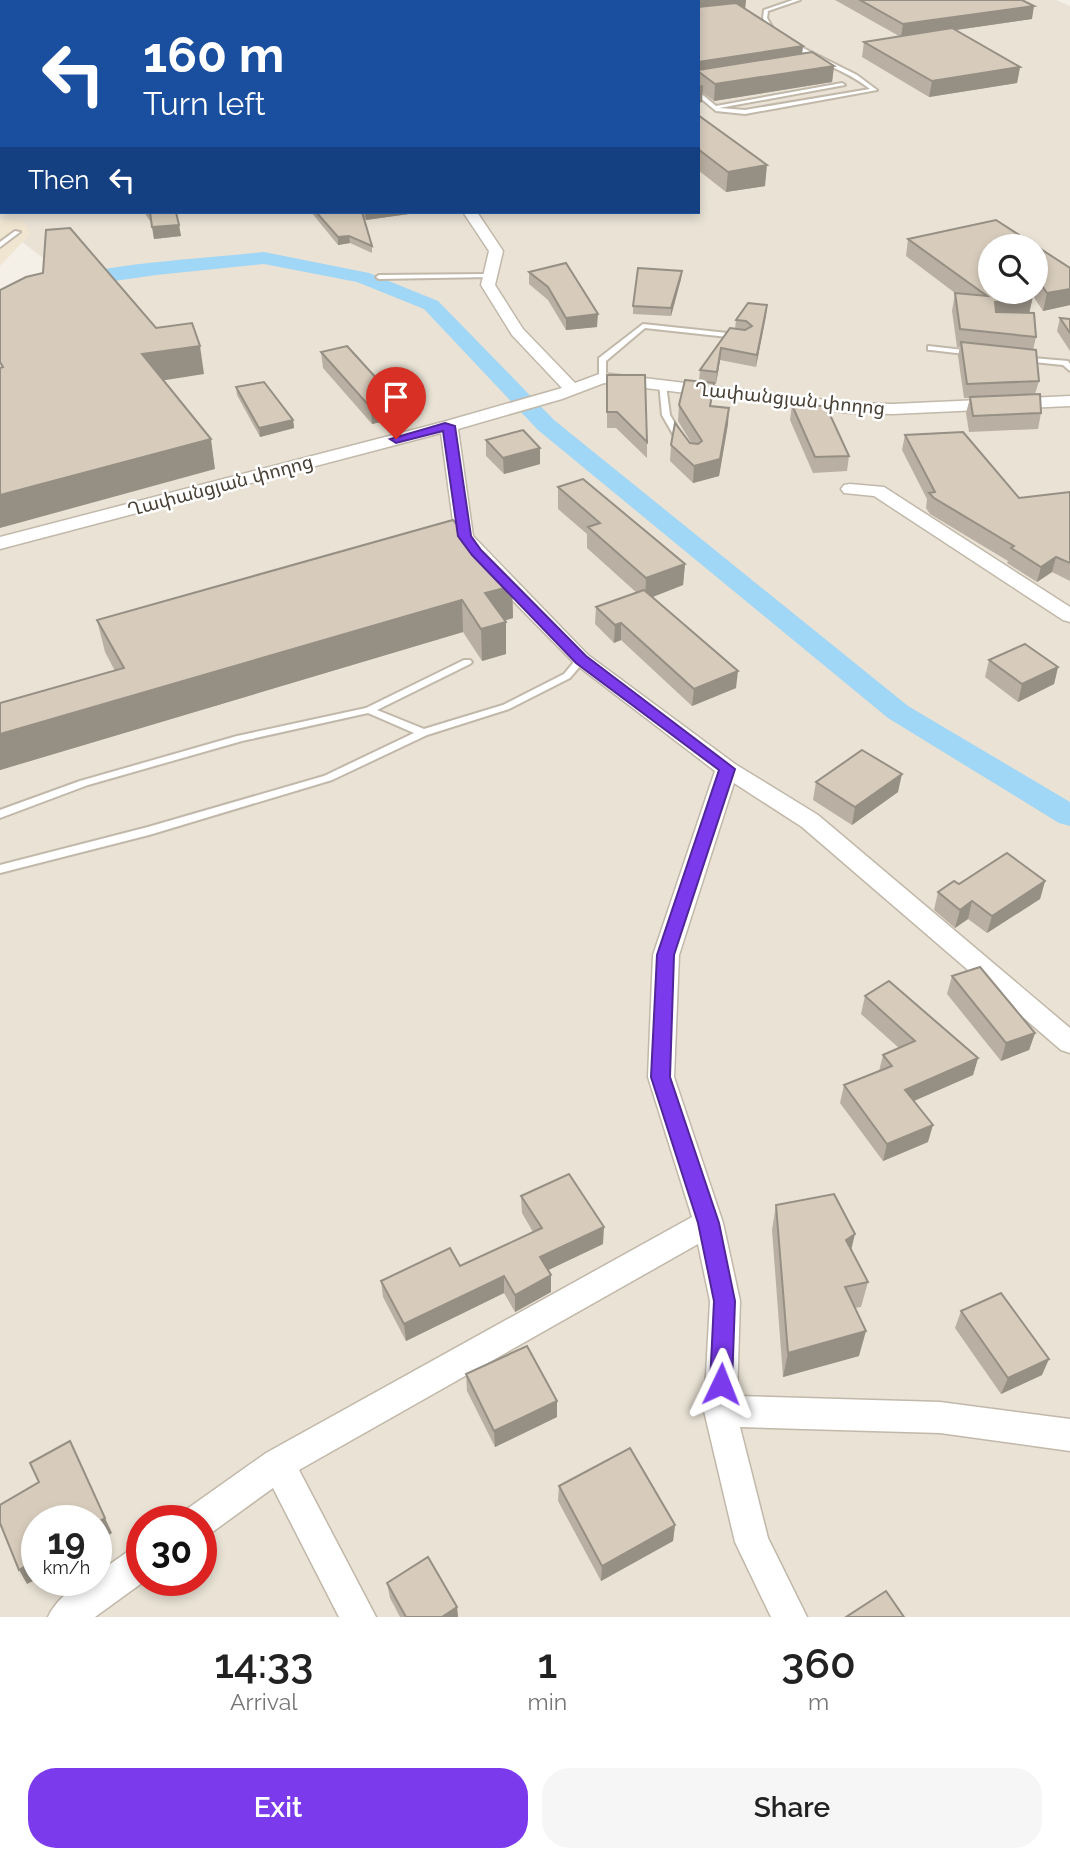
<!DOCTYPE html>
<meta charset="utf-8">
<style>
:root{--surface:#fff;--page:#f6f6f6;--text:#222;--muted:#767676;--accent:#7c3aed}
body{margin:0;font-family:Raleway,"Noto Sans Armenian",sans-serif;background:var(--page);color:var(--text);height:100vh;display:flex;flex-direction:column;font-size:26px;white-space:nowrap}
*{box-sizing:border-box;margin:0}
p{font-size:23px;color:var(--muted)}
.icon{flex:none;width:38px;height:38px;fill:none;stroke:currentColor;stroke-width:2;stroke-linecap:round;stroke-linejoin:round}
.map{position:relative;height:1617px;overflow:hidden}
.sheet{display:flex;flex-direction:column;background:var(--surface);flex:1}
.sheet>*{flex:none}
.top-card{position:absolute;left:0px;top:0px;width:700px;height:214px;box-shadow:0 4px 10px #0003;background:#1a4fa0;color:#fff;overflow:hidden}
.tools{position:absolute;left:978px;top:234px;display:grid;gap:14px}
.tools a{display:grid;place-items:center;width:70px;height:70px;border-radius:50%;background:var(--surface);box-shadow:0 4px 10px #0003;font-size:35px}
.speed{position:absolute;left:21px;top:1505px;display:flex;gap:14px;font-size:35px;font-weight:700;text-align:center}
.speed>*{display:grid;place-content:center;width:91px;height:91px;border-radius:50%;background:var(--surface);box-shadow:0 4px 10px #0003;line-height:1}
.speed small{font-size:18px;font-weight:400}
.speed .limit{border:10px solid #d22;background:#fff;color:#111}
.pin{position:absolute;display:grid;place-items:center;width:60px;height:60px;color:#fff;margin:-72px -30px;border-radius:50% 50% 50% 0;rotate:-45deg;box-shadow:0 0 7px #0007}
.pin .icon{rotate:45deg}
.me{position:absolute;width:77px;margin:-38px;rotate:2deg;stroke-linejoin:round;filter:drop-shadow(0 0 5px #0008)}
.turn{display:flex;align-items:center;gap:24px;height:147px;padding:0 28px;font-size:32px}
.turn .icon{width:91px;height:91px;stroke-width:2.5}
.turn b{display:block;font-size:49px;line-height:60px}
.then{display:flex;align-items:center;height:66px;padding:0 28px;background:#0003;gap:14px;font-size:26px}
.eta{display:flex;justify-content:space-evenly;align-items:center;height:119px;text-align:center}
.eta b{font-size:42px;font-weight:600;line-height:49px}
.cta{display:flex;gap:14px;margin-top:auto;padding:14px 28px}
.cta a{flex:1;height:80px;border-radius:28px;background:var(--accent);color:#fff;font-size:28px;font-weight:600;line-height:80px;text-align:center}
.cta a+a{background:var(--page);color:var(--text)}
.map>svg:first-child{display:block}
.residential{fill:#e9e2d5;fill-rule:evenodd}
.education{fill:#efe5d0}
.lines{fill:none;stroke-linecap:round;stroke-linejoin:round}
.canal{fill:#a0d6f6;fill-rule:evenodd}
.service-casing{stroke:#c1b8a9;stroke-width:4}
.minor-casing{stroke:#c1b8a9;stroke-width:3}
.primary-casing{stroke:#edbc5e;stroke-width:3}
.service{fill:#fff;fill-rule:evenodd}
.minor{fill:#fff;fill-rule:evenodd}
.primary{fill:#ffdd96;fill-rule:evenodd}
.wall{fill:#b9afa2;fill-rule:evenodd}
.shaded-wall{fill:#968f84}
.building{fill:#d7ccbc;stroke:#968f84;stroke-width:2}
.route{fill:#7c3aed;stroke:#51269a;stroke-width:2}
.labels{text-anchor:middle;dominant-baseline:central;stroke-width:5;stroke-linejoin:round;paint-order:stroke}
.far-street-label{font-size:19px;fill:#494136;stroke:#fff}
</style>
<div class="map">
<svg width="1070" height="1617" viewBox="0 0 1070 1617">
<rect width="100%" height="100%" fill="#f5f0e7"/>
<path class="residential" d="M 438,0 L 1056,0 L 1070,6 L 1070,1617 L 0,1617 L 0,299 L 60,271 L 0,225 L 0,47 L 2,212 L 698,212 L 698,2 L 424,2 ZM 990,247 L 1036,247 L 1036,292 L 990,292 ZM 37,1521 L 96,1521 L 96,1580 L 37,1580 ZM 142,1521 L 201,1521 L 201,1580 L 142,1580 Z"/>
<polygon class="education" points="0,219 24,221 30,234 0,266"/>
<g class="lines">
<path class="canal" d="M 264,252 L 369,273 L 438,301 L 554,420 L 908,706 L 1070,802 L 1070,826 L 1059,823 L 888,718 L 538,430 L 424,309 L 357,282 L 264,264 L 156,275 L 45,291 L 0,308 L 0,295 C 81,264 178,261 264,252 Z"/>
<defs>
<g id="service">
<polygon points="793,0 800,0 768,11 767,18 776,34 772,35 763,18 764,10"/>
<path d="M 789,43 L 793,43 L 857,75 L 877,90 L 745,114 L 716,111 L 698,96 L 698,91 L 716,106 L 842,83 L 845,85 L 719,108 L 745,110 L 870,89 C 846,70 815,61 789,45 Z"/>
<polygon points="15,231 20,232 0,247 0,242"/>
<polygon points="488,274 490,275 490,277 379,279 376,277 379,275"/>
<polygon points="643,324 737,334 741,336 737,338 645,328 606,361 606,378 599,380 599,358"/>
<polygon points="928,346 973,351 977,353 973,355 931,350 928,350"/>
<polygon points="1021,357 1068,361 1070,364 1070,371 1063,365 1024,361 1020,359"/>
<polygon points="659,383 666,385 670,415 685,441 684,443 678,443 662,415"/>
<polygon points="581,656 586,659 570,678 509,709 427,735 332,780 149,835 0,873 0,865 148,827 324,776 414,733 368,713 242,741 88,785 0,818 0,810 80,781 237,736 366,708 464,660 470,660 472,662 470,664 377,710 424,729 503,705 564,674 578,657"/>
</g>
<g id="minor">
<polygon points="463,212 477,212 503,251 495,285 523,329 575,383 602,373 851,403 893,404 1070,396 1070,406 893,414 851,413 604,383 562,399 458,429 473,536 588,655 735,764 818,815 1070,1028 1070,1053 1061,1050 802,827 734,783 679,955 674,1077 723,1223 740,1301 737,1396 940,1402 1070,1419 1070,1451 940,1433 740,1427 768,1538 807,1617 771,1617 735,1542 704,1411 710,1301 698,1244 299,1470 376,1617 339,1617 273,1488 211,1533 201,1537 201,1521 182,1521 187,1509 266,1453 692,1217 648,1077 653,955 715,771 574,663 469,556 455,536 441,433 0,549 0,537 443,422 562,388 512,335 481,285 489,251"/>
<polygon points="850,484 884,487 1070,607 1070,622 1063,620 874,496 844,493 841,489 844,485"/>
<path d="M 142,1545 L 142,1580 L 146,1580 L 95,1617 L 48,1617 C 55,1601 78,1580 96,1580 L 96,1574 L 130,1550 Z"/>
</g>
<polygon id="primary" points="270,0 299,0 269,2"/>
</defs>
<use href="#service" class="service-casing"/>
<use href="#minor" class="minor-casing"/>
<use href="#primary" class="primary-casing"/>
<use href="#service" class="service"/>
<use href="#minor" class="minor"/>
<use href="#primary" class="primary"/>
</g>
<g class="wall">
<polygon points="0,0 192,0 192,2 156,2 154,1 149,2 2,2 2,6 0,6"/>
<polygon points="549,0 746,0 745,9 803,46 802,53 834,66 832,82 714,101 702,92 702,102 698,103 698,2 551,2"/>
<polygon points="835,0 1022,0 1032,19 955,30 1020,67 1017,83 929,97 862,57 864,42 899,36"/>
<polygon points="2,37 2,60 0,61 0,38"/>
<polygon points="698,115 765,186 726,192 698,170"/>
<polygon points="144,212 176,212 181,236 154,239 152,224"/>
<polygon points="311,212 423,212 366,220 363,216 372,246 372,253 350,243 338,245"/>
<path d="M 996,220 L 1070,268 L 1070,305 L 1043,311 L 1033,296 L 1029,313 L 1034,313 L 1036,337 L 1033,350 L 1036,350 L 1039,381 L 1035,394 L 1040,394 L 1041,413 L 1038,429 L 969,432 L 966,413 L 970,398 L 964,398 L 958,356 L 960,347 L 957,347 L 952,311 L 955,293 L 906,256 L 908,239 ZM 990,247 L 1036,247 L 1036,292 L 990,292 Z"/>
<polygon points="682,271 681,279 671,316 633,314 633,306"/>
<polygon points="529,272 597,327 566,330 548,300 529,284"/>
<polygon points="767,305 756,367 720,360 716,384 714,384 711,406 728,424 719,476 693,483 670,461 671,445 692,444 678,421 679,405 699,381 700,370 735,329 736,320"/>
<polygon points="1060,318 1070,319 1070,351 1057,331"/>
<polygon points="321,352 398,402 399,418 372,424 323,368"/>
<polygon points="607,375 647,442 647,458 616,428 607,428"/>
<polygon points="236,387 293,420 294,428 260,437 237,395"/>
<polygon points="792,405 849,456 847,471 813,473 790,420"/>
<polygon points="905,435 1019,498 1070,492 1070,581 1052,572 1037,582 1007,563 1008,561 930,514 926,508 927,499 902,450"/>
<polygon points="486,440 540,464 504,474 486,456"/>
<polygon points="558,487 685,564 683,585 652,597 736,688 692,706 621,640 614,643 595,624 596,607 637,593 587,548 587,534 558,509"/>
<polygon points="512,586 513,618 504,620 506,654 482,661 463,632 0,770 0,703 115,671 105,652 97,620"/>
<polygon points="989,660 1058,667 1054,684 1018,702 985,677"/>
<polygon points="816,782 898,792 852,825 813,800"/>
<polygon points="1045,881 1040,899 987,933 968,919 955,928 934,910 938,892 959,884"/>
<polygon points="952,976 1035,1033 1029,1050 1001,1061 947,994"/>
<polygon points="865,996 978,1058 973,1075 914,1101 928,1142 883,1161 840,1103 844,1085 879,1071 883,1055 899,1048 861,1014"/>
<polygon points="521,1196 603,1244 548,1270 551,1275 551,1292 515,1312 504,1293 406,1341 383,1297 381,1281 460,1266 533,1232 522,1213"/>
<polygon points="776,1205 851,1251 868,1282 861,1307 855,1308 859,1356 783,1377 772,1230"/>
<polygon points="961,1311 1042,1375 1001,1394 955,1328"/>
<polygon points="466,1374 557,1401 557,1417 495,1447 467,1391"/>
<polygon points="559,1486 675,1525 673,1541 601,1581 558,1501"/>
<polygon points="387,1583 457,1607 458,1617 400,1617 390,1598"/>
</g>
<g class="shaded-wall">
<polygon points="117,0 154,0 154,1 149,2 110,2"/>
<rect x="163" y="0" width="29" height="2"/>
<polygon points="699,0 746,0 745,9 698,15"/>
<polygon points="1034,6 1032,19 901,38 903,24"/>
<polygon points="803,46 801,62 699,72 698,82 699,62"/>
<polygon points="834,66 832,82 714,101 715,84"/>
<polygon points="1020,67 1017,83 929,97 932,81"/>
<polygon points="703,85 702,102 698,103 698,86"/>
<polygon points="767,165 765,186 726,192 728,172"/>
<polygon points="373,212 423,212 366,220 365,213"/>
<polygon points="179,225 181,236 154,239 152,227"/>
<polygon points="349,236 350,243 338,245 338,237"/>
<polygon points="682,271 681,279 671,316 671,308"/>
<polygon points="1070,289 1070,305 1043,311 1047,293"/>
<polygon points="1033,296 1029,314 991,319 995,302"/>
<polygon points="767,305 766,316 756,367 757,355"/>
<polygon points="598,314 597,327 566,330 566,318"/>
<polygon points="200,346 204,374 147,383 142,354"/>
<polygon points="721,348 720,360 716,384 717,372"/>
<polygon points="398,402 399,418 372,424 371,408"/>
<polygon points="729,408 728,424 719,476 693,483 694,466"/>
<polygon points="293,420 294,428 260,437 259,428"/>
<polygon points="211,439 215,469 0,528 0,495"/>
<polygon points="540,448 540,464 504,474 503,458"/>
<polygon points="1056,557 1052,572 1037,582 1041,567"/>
<polygon points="685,564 683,585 645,600 646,578"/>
<polygon points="512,586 513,618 486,626 485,593"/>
<polygon points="462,600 463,632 0,770 0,734"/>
<polygon points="506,622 506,654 482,661 481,629"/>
<polygon points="621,623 621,640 614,643 615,625"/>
<polygon points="1058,667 1054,684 1018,702 1022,684"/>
<polygon points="738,671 736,688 692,706 694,689"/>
<polygon points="902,774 898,792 852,825 855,807"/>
<polygon points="1045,881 1040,899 987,933 992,916"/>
<polygon points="972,901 968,919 955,928 960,910"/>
<polygon points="1035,1033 1029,1050 1001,1061 1006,1043"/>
<polygon points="978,1058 973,1075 900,1107 905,1090"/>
<polygon points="933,1125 928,1142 883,1161 887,1144"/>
<polygon points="604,1227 603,1244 540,1274 540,1257"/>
<polygon points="855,1234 849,1259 846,1240"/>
<polygon points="551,1275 551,1292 515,1312 515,1295"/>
<polygon points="504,1276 504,1293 406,1341 404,1324"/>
<polygon points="866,1331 859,1356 783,1377 788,1353"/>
<polygon points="1049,1359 1042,1375 1001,1394 1008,1378"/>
<polygon points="557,1401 557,1417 495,1447 494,1431"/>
<polygon points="105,1518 112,1533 96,1543 96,1523"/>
<polygon points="675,1525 673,1541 601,1581 602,1566"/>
<polygon points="37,1559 37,1579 27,1584 19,1570"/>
<polygon points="457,1607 458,1617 442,1617"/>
</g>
<g class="building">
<polygon points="2,0 117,0 110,2 2,2"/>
<polygon points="301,0 361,0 364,2 303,2"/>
<polygon points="570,0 699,0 698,2 572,2"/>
<polygon points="860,0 1022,0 1034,6 903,24"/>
<polygon points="736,3 803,46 699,62 698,65 698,7"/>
<polygon points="0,7 2,7 2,25 0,26"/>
<polygon points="952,28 1020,67 932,81 864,42"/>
<polygon points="2,37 2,51 0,51 0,38"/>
<polygon points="812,52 834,66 715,84 699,72 698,74 698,70"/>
<polygon points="698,115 767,165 728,172 698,149"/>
<polygon points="150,212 176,212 179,225 152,227"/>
<polygon points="316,212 362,212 372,246 349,236 338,237"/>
<polygon points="996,220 1070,268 1070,289 1047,293 1036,277 1036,247 990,247 990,292 1033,292 1033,296 995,302 996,312 1034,313 1036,337 960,329 955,293 987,296 908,239"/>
<polygon points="70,228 156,328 192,323 200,346 142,354 211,439 0,495 0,368 3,367 0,362 0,290 26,277 43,273 46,230"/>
<polygon points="566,263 598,314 566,318 548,287 529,272"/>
<polygon points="638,268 682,271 671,308 633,306"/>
<polygon points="748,303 767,305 757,355 721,348 717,372 700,370 730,328 745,330 752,326 746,321 736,320"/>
<polygon points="1060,318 1070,319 1070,333"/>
<polygon points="961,342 1036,350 1039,381 967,384"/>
<polygon points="347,346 398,402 371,408 321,352"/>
<polygon points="607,375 645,375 647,442 617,412 607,412"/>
<polygon points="685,380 714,383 710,406 729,408 720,459 694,466 671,445 675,423 690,443 698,444 702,441 679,405"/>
<polygon points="264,382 293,420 259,428 236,387"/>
<polygon points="1040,394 1041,413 973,416 970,397"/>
<polygon points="792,405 826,406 849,456 815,457"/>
<polygon points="523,430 540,448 503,458 486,440"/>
<polygon points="963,432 1019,498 1070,492 1070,563 1056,557 1041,567 1011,548 1014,546 934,498 929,493 935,492 905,435"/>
<polygon points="583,479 685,564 646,578 588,527 600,523 558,487"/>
<polygon points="453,520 512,586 485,593 506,622 481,629 462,600 0,734 0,703 124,668 97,620"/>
<polygon points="644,590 738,671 694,689 621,623 615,625 596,607"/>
<polygon points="1025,644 1058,667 1022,684 989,660"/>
<polygon points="862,750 902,774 855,807 816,782"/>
<polygon points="1007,853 1045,881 992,916 972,901 960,910 938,892 954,881 959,884"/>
<polygon points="980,967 1035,1033 1006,1043 952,976"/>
<polygon points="889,981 978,1058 905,1090 933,1125 887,1144 844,1085 892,1066 883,1055 915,1041 865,996"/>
<polygon points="569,1174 604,1227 540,1257 551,1275 515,1295 504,1276 404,1324 381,1281 450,1248 460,1266 542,1228 521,1196"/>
<polygon points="834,1194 855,1234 846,1240 868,1282 845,1287 866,1331 788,1353 776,1205"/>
<polygon points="1001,1293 1049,1359 1008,1378 961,1311"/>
<polygon points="527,1346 557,1401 494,1431 466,1374"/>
<polygon points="70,1441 105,1518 96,1523 96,1521 37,1521 37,1559 19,1570 0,1523 0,1505 39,1482 30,1463"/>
<polygon points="630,1448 675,1525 602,1566 559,1486"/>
<polygon points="428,1557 457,1607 442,1617 406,1617 387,1583"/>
<polygon points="886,1591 904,1617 846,1617"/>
</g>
<polygon class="route" points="445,423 455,426 471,536 481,550 586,656 735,769 674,955 670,1077 719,1223 735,1301 732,1384 729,1391 721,1394 714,1391 710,1384 714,1301 698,1223 651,1077 657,955 719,770 576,663 472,555 458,536 443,431 396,443 390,439"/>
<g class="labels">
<g class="far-street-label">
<text transform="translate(790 398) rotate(6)">Ղափանցյան փողոց</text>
<text transform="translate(220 485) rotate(-15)">Ղափանցյան փողոց</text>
</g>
</g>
</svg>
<div class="tools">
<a><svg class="icon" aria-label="search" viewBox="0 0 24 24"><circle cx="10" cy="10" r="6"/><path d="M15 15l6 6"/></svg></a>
</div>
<div class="speed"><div>19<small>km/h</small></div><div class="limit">30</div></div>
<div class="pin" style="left:396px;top:439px;background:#d93025"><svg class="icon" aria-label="arrive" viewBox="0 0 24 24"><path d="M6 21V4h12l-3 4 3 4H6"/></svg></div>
<svg class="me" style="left:721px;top:1384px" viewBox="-20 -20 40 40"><path d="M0-17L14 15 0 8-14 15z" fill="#7c3aed" stroke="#fff" stroke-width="4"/></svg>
<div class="top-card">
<div class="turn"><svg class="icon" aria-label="left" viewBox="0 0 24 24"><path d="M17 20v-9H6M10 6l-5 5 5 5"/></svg><div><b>160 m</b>Turn left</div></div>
<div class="then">Then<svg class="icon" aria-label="left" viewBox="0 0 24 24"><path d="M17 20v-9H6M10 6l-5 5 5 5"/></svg></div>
</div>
</div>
<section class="sheet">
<div class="eta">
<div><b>14:33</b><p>Arrival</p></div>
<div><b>1</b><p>min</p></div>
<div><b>360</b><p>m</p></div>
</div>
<div class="cta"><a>Exit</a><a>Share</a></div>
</section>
